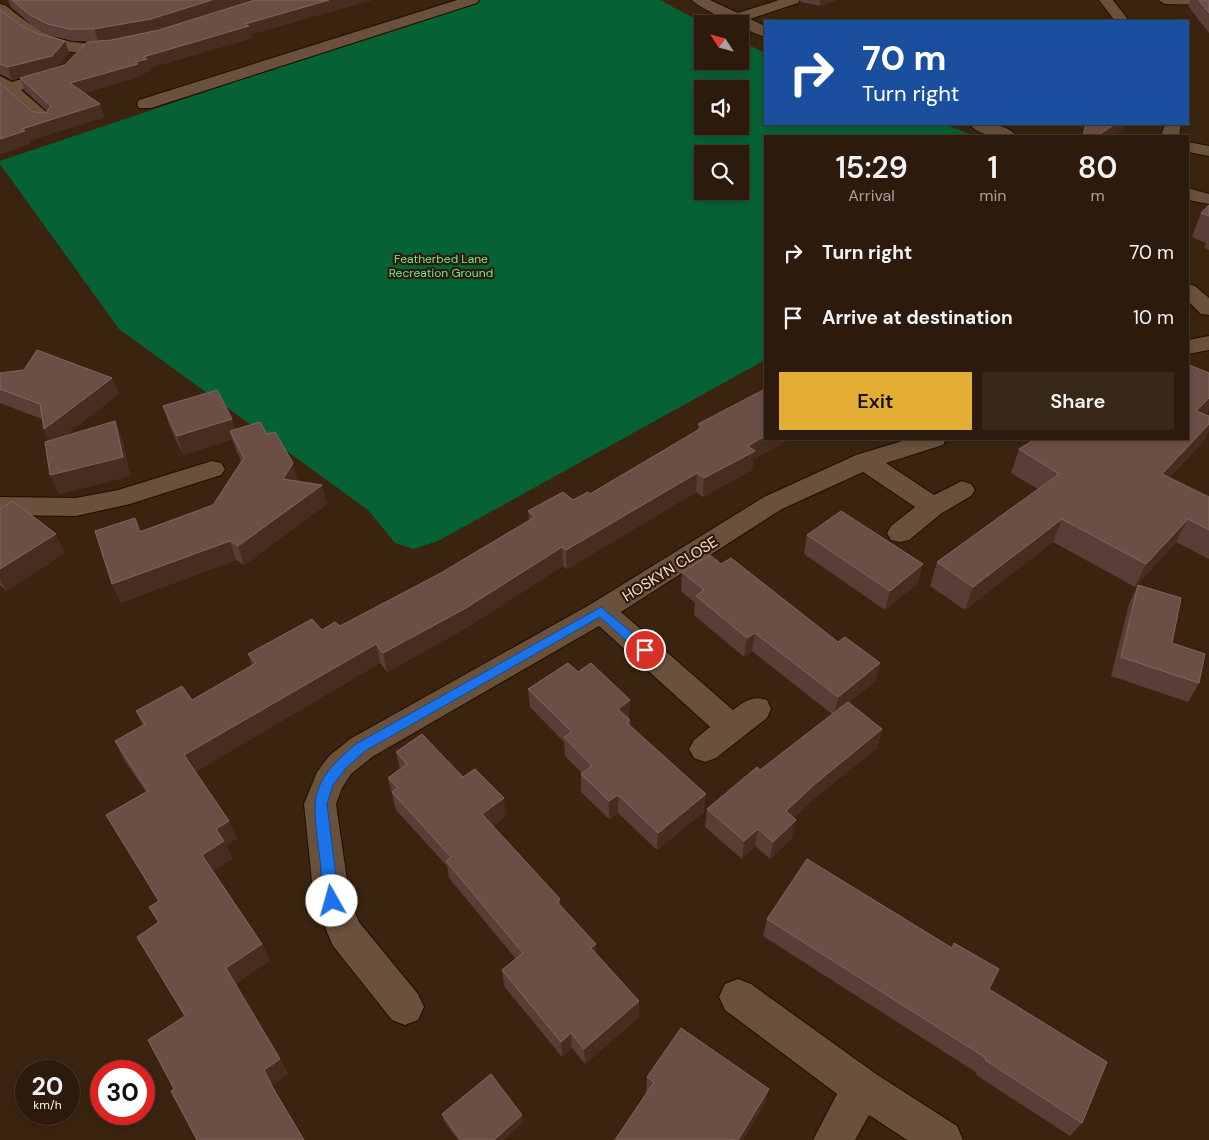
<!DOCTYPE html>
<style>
:root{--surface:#2c1b0c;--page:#38281a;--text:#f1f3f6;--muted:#a6a19d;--line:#48392d;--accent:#e4ae35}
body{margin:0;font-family:"DM Sans",sans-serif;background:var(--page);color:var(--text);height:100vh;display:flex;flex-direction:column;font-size:19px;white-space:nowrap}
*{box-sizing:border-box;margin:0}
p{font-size:16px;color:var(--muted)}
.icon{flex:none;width:28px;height:28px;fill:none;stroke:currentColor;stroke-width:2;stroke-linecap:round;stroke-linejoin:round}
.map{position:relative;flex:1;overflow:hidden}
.panel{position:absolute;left:764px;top:135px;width:425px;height:305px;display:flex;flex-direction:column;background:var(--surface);border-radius:0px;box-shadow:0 2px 8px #0003,0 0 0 1px var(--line)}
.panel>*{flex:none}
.hud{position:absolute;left:764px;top:20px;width:425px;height:105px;border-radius:0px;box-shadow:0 2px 8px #0003,0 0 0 1px var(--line);background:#1a4fa0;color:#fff;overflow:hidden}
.needle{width:32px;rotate:306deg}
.buttons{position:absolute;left:694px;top:15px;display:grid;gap:10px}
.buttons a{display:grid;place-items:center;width:55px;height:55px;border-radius:0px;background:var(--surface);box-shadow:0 2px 8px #0003,0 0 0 1px var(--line);font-size:25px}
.speed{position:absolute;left:15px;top:1060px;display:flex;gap:10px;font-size:25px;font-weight:700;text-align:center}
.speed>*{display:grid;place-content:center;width:65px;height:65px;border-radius:50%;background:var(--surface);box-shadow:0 2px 8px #0003,0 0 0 1px var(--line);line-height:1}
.speed small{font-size:12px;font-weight:400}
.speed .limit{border:8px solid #d22;background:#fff;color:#111}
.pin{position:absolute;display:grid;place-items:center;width:42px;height:42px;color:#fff;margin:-21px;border:2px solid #fff;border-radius:50%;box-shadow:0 1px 5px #0007}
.me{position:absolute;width:55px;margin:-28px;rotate:353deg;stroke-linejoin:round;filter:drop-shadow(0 0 4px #0008)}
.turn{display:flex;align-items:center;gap:18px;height:105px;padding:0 15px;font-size:22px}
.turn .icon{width:65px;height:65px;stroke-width:2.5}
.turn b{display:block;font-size:35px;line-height:42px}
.eta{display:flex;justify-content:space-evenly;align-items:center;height:85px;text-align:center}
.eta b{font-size:30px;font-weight:600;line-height:35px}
.cta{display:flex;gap:10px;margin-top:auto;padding:10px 15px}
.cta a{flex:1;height:58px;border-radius:0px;background:var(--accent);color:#111;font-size:20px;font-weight:600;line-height:58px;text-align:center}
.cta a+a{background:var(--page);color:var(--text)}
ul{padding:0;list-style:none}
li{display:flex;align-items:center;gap:15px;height:65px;padding:0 15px}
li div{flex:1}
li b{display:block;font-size:19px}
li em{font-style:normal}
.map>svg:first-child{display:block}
.green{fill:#066235;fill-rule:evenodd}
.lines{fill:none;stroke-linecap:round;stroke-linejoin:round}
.minor-casing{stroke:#200d00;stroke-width:2}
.minor{fill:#69513c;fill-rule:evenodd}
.wall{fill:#5a3d36}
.shaded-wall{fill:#472c20}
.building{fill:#6b4f47;stroke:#80665e}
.route{fill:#1a73e8;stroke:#114b97}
.labels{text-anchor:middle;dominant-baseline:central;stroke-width:4.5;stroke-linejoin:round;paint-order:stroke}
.far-park-label{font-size:12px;fill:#69e99a;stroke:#2f1b06}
.street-label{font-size:15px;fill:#f2e3d7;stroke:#2f1b06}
</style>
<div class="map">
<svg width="1209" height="1140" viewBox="0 0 1209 1140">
<rect width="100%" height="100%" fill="#3a2410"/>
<path class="green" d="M 479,0 L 660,0 L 705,24 L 702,24 L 702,61 L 740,61 L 740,41 L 765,53 L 765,124 L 944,124 L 975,136 L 765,136 L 765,360 L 438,541 L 413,549 L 395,543 L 368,510 L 119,329 L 0,164 L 0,161 ZM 702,89 L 740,89 L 740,126 L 702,126 ZM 702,154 L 740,154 L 740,191 L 702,191 Z"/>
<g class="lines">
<defs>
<g id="minor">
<polygon points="457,0 479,0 477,3 151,108 139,108 137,104 139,100"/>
<path d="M 692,0 L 710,0 L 738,13 L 779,0 L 800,0 L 798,3 L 750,19 L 765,26 L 765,37 C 755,34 698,8 692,0 Z"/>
<polygon points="1099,0 1113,0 1129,21 1115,21"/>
<polygon points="1158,0 1209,0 1209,5 1165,4"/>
<path d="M 0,4 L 5,5 C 32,27 57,45 93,43 C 102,43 121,36 127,45 C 122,51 113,51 106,52 C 64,58 31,42 0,15 Z"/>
<polygon points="57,69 65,74 63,77 21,90 51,116 54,120 51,124 39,124 0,89 0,76 12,82"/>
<path d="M 969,124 C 983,123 1007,123 1016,136 C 1002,137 979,137 969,124 Z"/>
<polygon points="1165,124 1181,124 1179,136 1161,136"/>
<polygon points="1188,142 1209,146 1209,156 1188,152"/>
<polygon points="1188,188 1209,194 1209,204 1188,200"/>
<polygon points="1188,284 1195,286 1209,298 1209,315 1201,314 1188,301"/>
<polygon points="1209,336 1209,350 1188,354 1188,340"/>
<path d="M 909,439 L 946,439 L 943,445 L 886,463 L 934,495 L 962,481 L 971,484 L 975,490 L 971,496 L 942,513 L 909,540 L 900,542 L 891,540 L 887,533 L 891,526 L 915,507 L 863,472 L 782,509 L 621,612 L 733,710 C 745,701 752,695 767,700 L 771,709 L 767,718 L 716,758 L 705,762 L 694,758 L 689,749 L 694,740 L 710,727 L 599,626 L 372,757 L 351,774 L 342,788 L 336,804 L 350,901 L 359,922 L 418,994 L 424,1007 L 418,1020 L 405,1025 L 392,1020 L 333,946 L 314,901 L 304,804 L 317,772 L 329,756 L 350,739 L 591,604 L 764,497 L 856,455 Z"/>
<polygon points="212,461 221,463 225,469 221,475 130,504 76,516 0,515 0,497 76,498 118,490"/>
<polygon points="738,979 751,984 876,1074 957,1126 963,1140 907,1140 869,1115 855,1140 813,1140 837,1094 725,1010 719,997 725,984"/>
</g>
</defs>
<use href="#minor" class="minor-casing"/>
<use href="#minor" class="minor"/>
</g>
<g class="wall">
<polygon points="8,0 253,0 155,31 99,41 111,40 159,30 255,0 372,0 251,34 252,38 149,68 150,71 141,74 141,76 84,93 104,117 28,141 29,144 0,154 33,112 46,113 47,111 25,91 20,78 38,73 12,80 1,74 0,75 0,10 20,25 69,53 56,68 65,65 96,41 73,41 52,36 34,27 11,7"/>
<polygon points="800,0 836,0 820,6 801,2"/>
<polygon points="1191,0 1209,0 1209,33 1188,6"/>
<polygon points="1209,205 1209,250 1204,248 1206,243 1192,237 1201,213"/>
<polygon points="1188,366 1209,410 1204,414 1209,416 1209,430 1203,442 1169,478 1209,497 1209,559 1176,542 1135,587 1053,542 965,610 930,586 937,562 1038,489 1011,473 1019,449 1188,439"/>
<polygon points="112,378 119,394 64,436 115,421 122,439 130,476 59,494 50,475 49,441 44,429 42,419 0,403 0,389"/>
<polygon points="163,406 232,419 235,430 267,434 298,481 327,504 244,565 236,560 120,603 140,531 213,505 241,461 236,450 232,439 183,455 169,425"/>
<polygon points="698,424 753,460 752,470 703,497 696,492 567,569 563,566 468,627 387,672 380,663 195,772 237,838 226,845 232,859 213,871 262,944 270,960 235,984 280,1059 288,1074 272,1085 278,1097 174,1089 185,1016 158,923 149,907 158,901 106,815 146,792 124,760 115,741 143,726 136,711 192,700 252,666 248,654 322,630 340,626 439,574 529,520 528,511 573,500 590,494 698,430"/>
<polygon points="0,509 65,553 6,591 0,585"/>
<polygon points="807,535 918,583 885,610 804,554"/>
<polygon points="721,564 838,642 880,663 875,681 849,703 882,729 877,748 810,802 794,818 792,838 770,859 755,846 742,859 705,827 707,809 760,770 832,714 752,651 744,657 694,615 695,603 681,591 682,572"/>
<polygon points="1138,585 1172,643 1199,683 1188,702 1111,676 1129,604"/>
<polygon points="528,689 629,718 629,719 630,720 630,725 704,812 657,850 618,813 609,819 581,792 581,774 582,773 565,756 564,742 530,707"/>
<polygon points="396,752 463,777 506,816 493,826 560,899 560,905 596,944 596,954 639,1017 585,1064 572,1048 562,1057 504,986 502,970 516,959 449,878 447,866 396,810 388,778 400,769"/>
<polygon points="767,919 989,989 1082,1123 1070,1136 976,1075 977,1073 763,936"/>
<polygon points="647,1077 765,1103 743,1140 615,1140 647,1092 646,1092"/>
<polygon points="442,1114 523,1122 503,1140 458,1140 444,1121"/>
</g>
<g class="shaded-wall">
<polygon points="212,0 253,0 155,31 98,41 94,29"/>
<polygon points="329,0 372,0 251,34 252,38 149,68 150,71 141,74 141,76 74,96 70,83 135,62 143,57 245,24"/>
<polygon points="820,0 836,0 820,6"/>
<polygon points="65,41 69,53 56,68 12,80 8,67"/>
<polygon points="100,104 104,117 28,141 29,144 0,154 0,139 22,129"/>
<polygon points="1115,124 1126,124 1125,128 1114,136 1097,136"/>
<polygon points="112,378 119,394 51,446 44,429"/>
<polygon points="1209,398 1209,410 1188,432 1196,411"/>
<polygon points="232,419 237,437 230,431 232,439 183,455 177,436"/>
<polygon points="115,421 122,439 130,476 59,494 50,475"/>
<polygon points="1209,424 1209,430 1203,442 1151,497 1162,474"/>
<polygon points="765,436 765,439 791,439 753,460 752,470 703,497 704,478 748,446"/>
<polygon points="293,463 298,482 283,479"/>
<polygon points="697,473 696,492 567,569 566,550"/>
<polygon points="322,485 327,504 244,565 238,546"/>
<polygon points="1062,519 1053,542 965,610 973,587"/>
<polygon points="1188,519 1176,542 1135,587 1146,564"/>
<polygon points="56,534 65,553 6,591 0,579 0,569"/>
<polygon points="230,541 236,560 120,603 112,584"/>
<polygon points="562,547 563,566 468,627 387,672 383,653"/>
<polygon points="923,564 918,583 885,610 890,591"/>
<polygon points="755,633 752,651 744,657 747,638"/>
<polygon points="376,644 380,663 192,774 184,755"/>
<polygon points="880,663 875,681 834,716 838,697"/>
<polygon points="630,700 629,718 617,727 618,709"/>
<polygon points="882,729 877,748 810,802 782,829 786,811 815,784"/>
<polygon points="706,794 704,812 657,850 658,833"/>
<polygon points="618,795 618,813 609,819 609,801"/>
<polygon points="504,798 506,816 485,832 482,814"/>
<polygon points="796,820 792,838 770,859 773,842"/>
<polygon points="229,821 237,838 226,845 232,859 210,873 202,855 216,829"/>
<polygon points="758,829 755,846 742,859 744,841"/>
<polygon points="262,944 270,960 234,984 226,968"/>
<polygon points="596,944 596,960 591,948"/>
<polygon points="639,1001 639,1017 585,1064 584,1049"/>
<polygon points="571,1033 572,1048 562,1057 561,1042"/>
<polygon points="280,1059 288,1074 272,1085 281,1103 264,1070"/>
<polygon points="769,1089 765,1103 743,1140 738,1140"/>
<polygon points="522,1115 523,1122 503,1140 494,1140"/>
</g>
<g class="building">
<polygon points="12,0 212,0 151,19 94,29 69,29 48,24 30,15"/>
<polygon points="255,0 329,0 245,24 249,26 143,57 147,59 135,62 138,64 70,83 100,104 22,129 25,131 0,139 0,83 33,112 46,113 51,106 20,78 65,65 87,42 111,40 159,30"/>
<polygon points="1199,0 1209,0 1209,13"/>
<polygon points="0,10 20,25 38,34 65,41 52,56 8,67 0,64"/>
<polygon points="1086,124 1115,124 1097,136 1083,136"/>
<polygon points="1209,205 1209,216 1201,213"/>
<polygon points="37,350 112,378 44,429 40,404 0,389 0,373 24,370"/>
<polygon points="1189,365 1209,373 1209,398 1196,411 1209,416 1209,424 1162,474 1209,497 1209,530 1188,519 1146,564 1062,519 973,587 937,562 1059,474 1019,449 1035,439 1188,439 1188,366"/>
<polygon points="765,389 765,436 748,446 755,451 704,478 697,473 566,550 562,547 466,608 383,653 376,644 184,755 229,821 216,829 224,841 202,855 262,944 226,968 280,1059 264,1070 273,1088 304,1140 197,1140 171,1091 174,1089 148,1040 185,1016 137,937 159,922 149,907 159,901 106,815 148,791 115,741 145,724 136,711 182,686 192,700 256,663 248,654 312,619 322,630 335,622 340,626 439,574 535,517 528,511 563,492 573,500 588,492 590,494 703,427 698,424"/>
<polygon points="217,390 232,419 177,436 163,406"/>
<polygon points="115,421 123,457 50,475 45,442"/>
<polygon points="260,422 267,434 275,432 293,463 283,479 322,485 238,546 230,541 112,584 95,531 135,518 140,532 213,505 244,458 230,431"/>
<polygon points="13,501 56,534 0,569 0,509"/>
<polygon points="841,511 923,564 890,591 807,535"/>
<polygon points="710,555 721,564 731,558 838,642 845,637 880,663 838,697 755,633 747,638 696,596 704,590 682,572"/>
<polygon points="1138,585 1181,598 1172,643 1205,654 1199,683 1121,657"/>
<polygon points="568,663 578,672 591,663 630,700 618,709 630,720 627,723 706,794 658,833 618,795 609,801 581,774 592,766 564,737 572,732 528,689"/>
<polygon points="848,702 882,729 815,784 786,811 796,820 773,842 758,829 744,841 707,809 757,767 760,770"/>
<polygon points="422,734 463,777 475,769 504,798 482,814 560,899 557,902 596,944 591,948 639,1001 584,1049 571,1033 561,1042 502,970 523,953 446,861 451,857 392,792 398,788 388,778 407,764 396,752"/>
<polygon points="807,859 952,948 954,943 999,969 989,989 1107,1062 1082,1123 985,1060 986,1058 767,919"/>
<polygon points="681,1028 769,1089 738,1140 733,1140 731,1139 730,1140 615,1140 654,1082 647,1077"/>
<polygon points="491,1074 522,1115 494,1140 461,1140 442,1114"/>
</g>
<path class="route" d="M 601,607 L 649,647 L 651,650 L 649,653 L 640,653 L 600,617 L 365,751 L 345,769 L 333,785 L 327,804 L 339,901 L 337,906 L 332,908 L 327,906 C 321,893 322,874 320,860 C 313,800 306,786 356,744 Z"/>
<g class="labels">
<g class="far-park-label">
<text x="441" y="259">Featherbed Lane<tspan x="441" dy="14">Recreation Ground</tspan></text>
</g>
<g class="street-label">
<text transform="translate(670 569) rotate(-32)">HOSKYN CLOSE</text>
</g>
</g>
</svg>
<div class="buttons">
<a><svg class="needle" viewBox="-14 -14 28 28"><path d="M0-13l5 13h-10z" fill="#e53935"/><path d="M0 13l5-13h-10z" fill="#a6a19d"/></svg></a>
<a><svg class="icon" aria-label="sound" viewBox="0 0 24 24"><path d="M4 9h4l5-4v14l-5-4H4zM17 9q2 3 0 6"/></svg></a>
<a><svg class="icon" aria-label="search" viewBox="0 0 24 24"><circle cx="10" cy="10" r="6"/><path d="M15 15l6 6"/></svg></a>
</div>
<div class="speed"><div>20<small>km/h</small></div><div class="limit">30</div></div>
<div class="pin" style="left:645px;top:650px;background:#d93025"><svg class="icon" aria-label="arrive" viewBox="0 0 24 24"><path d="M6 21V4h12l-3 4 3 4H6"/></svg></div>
<svg class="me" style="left:332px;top:901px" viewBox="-20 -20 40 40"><circle r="19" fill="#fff"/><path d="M0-13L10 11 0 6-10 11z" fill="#1a73e8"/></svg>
<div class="hud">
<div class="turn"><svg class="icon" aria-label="right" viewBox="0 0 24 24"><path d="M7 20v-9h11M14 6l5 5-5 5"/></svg><div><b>70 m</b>Turn right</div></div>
</div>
<section class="panel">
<div class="eta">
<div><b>15:29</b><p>Arrival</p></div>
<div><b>1</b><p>min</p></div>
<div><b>80</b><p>m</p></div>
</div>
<ul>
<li><svg class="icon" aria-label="right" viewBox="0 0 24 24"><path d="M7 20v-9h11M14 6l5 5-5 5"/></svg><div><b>Turn right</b></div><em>70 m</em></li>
<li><svg class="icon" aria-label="arrive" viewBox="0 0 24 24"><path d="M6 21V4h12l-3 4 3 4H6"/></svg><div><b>Arrive at destination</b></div><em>10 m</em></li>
</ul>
<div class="cta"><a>Exit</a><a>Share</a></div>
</section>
</div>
